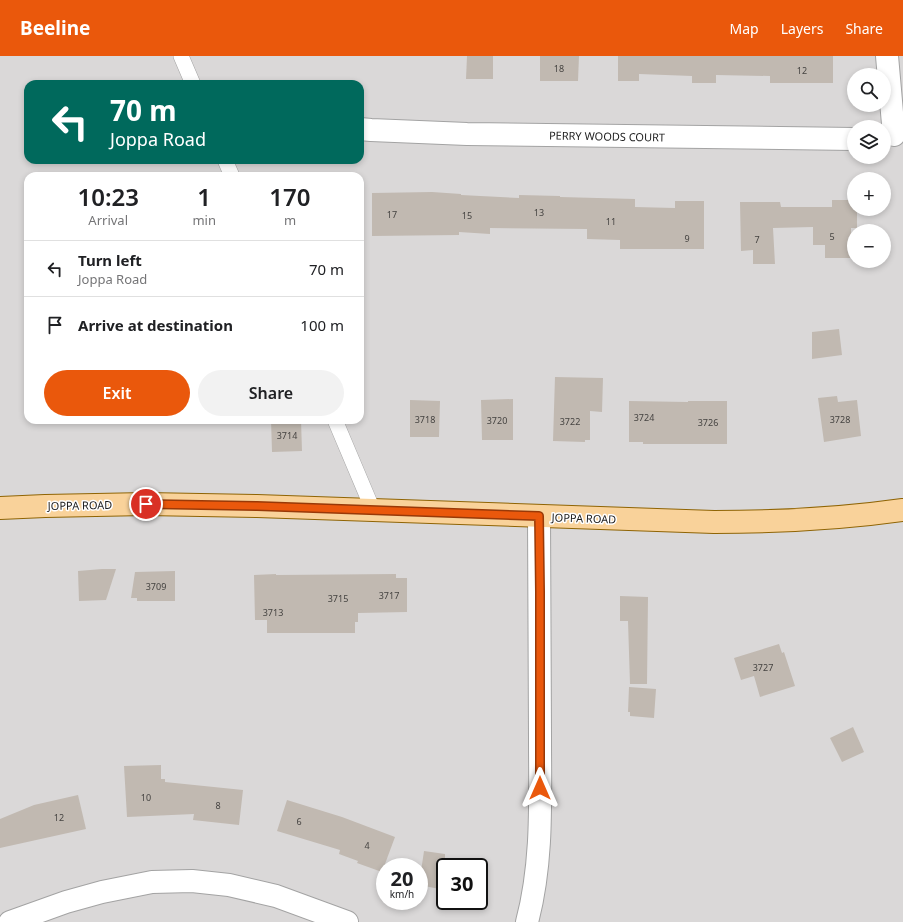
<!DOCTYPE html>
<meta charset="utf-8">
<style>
:root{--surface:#fff;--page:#f2f2f2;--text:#202124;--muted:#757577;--line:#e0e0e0;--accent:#ea580c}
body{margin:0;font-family:"Noto Sans",sans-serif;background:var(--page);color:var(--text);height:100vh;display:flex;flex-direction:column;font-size:15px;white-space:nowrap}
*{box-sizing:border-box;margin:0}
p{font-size:13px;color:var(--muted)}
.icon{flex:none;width:22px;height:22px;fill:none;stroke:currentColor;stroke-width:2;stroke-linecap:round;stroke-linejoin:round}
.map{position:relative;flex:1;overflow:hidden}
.side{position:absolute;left:24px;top:116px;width:340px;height:252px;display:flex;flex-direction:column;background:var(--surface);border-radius:12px;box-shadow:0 2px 6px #0003}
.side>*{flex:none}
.guide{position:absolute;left:24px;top:24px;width:340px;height:84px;border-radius:12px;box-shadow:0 2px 6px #0003;background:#00695c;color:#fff;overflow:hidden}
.fabs{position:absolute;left:847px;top:12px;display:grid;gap:8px}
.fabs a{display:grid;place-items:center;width:44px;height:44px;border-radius:50%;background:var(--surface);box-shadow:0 2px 6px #0003;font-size:20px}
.speed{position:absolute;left:376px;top:802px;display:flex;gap:8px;font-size:20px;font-weight:700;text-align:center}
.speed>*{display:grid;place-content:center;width:52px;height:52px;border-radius:50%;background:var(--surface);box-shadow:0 2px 6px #0003;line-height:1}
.speed small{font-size:10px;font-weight:400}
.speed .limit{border:2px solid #111;border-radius:6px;background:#fff;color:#111}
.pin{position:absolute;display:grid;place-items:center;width:34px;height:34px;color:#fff;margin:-17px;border:2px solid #fff;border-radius:50%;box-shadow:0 1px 4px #0007}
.me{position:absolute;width:44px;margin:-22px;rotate:0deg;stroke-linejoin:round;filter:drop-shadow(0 0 3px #0008)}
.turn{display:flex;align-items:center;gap:14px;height:84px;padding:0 20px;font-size:18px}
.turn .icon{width:52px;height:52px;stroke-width:2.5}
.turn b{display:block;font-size:28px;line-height:34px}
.eta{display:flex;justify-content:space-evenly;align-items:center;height:68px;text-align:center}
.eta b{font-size:24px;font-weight:600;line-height:28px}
.action{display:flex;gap:8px;margin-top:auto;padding:8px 20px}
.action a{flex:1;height:46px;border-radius:24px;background:var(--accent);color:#fff;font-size:16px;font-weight:600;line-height:46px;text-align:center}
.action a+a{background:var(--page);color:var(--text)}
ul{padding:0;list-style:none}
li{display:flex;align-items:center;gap:12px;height:56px;padding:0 20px;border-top:1px solid var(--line)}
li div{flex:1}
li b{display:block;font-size:15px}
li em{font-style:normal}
header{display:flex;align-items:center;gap:24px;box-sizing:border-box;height:56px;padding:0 20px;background:var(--accent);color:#fff}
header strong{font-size:19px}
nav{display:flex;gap:22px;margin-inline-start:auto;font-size:14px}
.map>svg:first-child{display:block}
.residential{fill:#dad8d8;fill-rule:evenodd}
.building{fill:#c1b9b1}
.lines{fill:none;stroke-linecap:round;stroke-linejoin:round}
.lane-casing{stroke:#a3a3a3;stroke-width:16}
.street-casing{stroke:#a3a3a3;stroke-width:24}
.primary-casing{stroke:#8f6404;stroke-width:24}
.lane{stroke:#fff;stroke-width:15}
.street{stroke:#fff;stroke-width:22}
.primary{stroke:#f9d29a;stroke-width:22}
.route-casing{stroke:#983908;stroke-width:10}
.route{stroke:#ea580c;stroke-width:7}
.labels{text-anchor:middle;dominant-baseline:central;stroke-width:3;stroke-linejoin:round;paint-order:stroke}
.number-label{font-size:9px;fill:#454341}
.street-label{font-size:11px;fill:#1c1c1c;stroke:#fff}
</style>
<header>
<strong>Beeline</strong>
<nav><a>Map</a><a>Layers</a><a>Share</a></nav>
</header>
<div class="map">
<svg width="903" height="866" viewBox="0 0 903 866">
<rect width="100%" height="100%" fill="#ede9e1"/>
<path class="residential" d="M 0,0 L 903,0 L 903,866 L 0,866 ZM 854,19 L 884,19 L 884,49 L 854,49 ZM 28,28 L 360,28 L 360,104 L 28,104 ZM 854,71 L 884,71 L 884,101 L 854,101 ZM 28,120 L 360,120 L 360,364 L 28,364 ZM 854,123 L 884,123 L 884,153 L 854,153 ZM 854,175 L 884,175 L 884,205 L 854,205 ZM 385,811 L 419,811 L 419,845 L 385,845 ZM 445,811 L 479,811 L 479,845 L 445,845 Z"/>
<g class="building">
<polygon points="467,0 493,0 493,23 466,23"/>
<polygon points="540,0 579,0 578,25 540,25"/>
<polygon points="618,0 833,0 833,27 770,27 770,20 716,19 716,27 692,27 692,20 639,18 639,25 618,25"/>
<polygon points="432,136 461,138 461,139 519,142 519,139 560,140 560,141 635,143 635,151 675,152 675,145 704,145 704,193 620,193 620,184 587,183 587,173 490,172 490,178 459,176 459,179 372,180 372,137"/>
<polygon points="832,144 854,144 854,153 857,153 857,172 851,172 851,202 825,202 825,189 813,189 813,171 773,172 775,208 753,208 753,194 741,195 740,146 780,146 781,151 832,151"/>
<polygon points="839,273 842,299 812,303 812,276"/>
<polygon points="555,321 603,322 602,356 590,355 590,384 585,384 585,386 553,385"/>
<polygon points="837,340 838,346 857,344 861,380 824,386 818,342"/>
<polygon points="513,343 513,384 482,384 481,344"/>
<polygon points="410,344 440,345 439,381 410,381"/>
<polygon points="629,345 688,346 688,345 727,345 727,388 643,388 643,386 629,386"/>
<polygon points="271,364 301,364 302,395 272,396"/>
<polygon points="102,513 116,513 106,544 79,545 78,515"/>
<polygon points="175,515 175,545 137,545 137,542 131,542 135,516"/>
<polygon points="276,518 276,519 396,518 396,522 407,522 407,556 358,557 358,566 355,566 355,577 267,577 267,564 255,564 254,519"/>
<polygon points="620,540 648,541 647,628 630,628 628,565 620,565"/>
<polygon points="779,588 782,597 784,596 795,630 760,641 754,620 741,624 734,602"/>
<polygon points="629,631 656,633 654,662 630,660 630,656 628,656"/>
<polygon points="853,671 864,696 842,706 830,682"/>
<polygon points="161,709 161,723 165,723 165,726 243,734 239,769 193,764 194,758 127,761 124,710"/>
<polygon points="78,739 86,773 0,792 0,763 34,749"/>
<polygon points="287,744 342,761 395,781 382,816 357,807 358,805 339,798 340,794 277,775"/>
<polygon points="424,795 445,798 445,834 419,829"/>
</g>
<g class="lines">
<defs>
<g id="lane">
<polyline points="181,0 193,28"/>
<polyline points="225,104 232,120"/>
<polyline points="335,364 373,454"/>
</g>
<g id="street">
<polyline points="887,0 894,79"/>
<polyline points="360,73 371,74 467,78 854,83"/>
<polyline points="10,866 66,846 102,836 152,826 192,825 229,829 276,840 347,866"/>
<path d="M 527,866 C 543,806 540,744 540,682 C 540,608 540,534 539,460"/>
</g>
<path id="primary" d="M 0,452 L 45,450 L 146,448 L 257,450 L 714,466 C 778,466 840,463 903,454"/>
</defs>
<use href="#lane" class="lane-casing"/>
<use href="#street" class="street-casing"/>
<use href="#primary" class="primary-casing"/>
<use href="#lane" class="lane"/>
<use href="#street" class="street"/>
<use href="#primary" class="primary"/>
</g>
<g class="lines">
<defs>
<polyline id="route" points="146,448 257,450 539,460 540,536 540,732"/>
</defs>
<use href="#route" class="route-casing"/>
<use href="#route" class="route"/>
</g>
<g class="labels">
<g class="number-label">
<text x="559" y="12">18</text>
<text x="802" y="14">12</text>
<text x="539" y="156">13</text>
<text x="392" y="158">17</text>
<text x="467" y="159">15</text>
<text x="611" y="165">11</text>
<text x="832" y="180">5</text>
<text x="687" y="182">9</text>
<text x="757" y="183">7</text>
<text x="644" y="361">3724</text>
<text x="425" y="363">3718</text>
<text x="840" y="363">3728</text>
<text x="497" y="364">3720</text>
<text x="570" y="365">3722</text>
<text x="708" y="366">3726</text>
<text x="287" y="379">3714</text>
<text x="156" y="530">3709</text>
<text x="389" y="539">3717</text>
<text x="338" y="542">3715</text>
<text x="273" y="556">3713</text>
<text x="763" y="611">3727</text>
<text x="146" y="741">10</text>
<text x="218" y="749">8</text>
<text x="59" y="761">12</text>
<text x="299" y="765">6</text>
<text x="367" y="789">4</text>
</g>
<g class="street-label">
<text transform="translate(607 80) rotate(1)">PERRY WOODS COURT</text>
<text transform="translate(80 449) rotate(-1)">JOPPA ROAD</text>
<text transform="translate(584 462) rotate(2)">JOPPA ROAD</text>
</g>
</g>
</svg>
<div class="fabs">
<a><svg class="icon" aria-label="search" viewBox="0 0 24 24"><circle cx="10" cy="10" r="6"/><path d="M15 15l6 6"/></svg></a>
<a><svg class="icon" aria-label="layers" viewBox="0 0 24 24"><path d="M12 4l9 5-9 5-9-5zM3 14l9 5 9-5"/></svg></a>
<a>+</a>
<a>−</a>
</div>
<div class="speed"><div>20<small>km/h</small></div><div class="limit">30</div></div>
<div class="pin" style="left:146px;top:448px;background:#d93025"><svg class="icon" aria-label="arrive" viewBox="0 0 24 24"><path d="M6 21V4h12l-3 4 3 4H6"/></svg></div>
<svg class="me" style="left:540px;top:732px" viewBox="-20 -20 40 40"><path d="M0-17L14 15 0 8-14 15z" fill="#ea580c" stroke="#fff" stroke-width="4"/></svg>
<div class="guide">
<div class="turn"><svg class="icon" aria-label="left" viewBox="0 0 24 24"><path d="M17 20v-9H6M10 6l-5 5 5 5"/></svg><div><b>70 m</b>Joppa Road</div></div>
</div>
<section class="side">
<div class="eta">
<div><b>10:23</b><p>Arrival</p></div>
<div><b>1</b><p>min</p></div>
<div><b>170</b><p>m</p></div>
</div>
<ul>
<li><svg class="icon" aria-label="left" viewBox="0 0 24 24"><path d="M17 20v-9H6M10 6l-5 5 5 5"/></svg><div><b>Turn left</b><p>Joppa Road</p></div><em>70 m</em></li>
<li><svg class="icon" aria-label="arrive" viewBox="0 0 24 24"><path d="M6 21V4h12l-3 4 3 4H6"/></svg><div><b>Arrive at destination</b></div><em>100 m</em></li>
</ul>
<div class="action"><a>Exit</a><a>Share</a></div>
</section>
</div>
